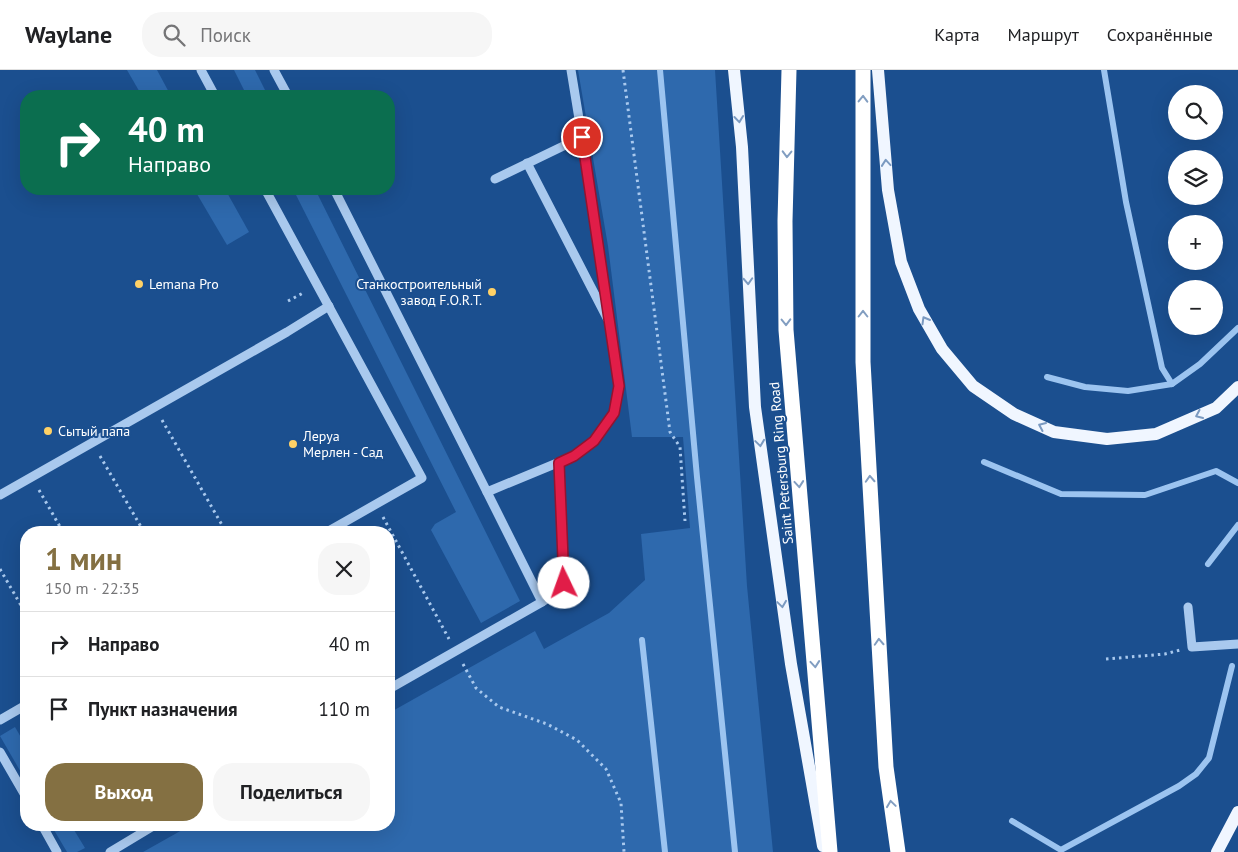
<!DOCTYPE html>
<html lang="ru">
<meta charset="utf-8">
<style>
:root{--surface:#fff;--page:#f6f6f6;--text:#202124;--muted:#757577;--line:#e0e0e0;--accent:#847042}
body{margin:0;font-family:"PT Sans",sans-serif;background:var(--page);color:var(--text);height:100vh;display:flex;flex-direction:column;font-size:19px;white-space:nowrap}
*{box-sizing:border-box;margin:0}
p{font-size:16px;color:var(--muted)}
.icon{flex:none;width:28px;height:28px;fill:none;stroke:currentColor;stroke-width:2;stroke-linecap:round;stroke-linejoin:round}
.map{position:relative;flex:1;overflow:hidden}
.side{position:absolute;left:20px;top:456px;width:375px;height:305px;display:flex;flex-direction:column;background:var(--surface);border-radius:20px;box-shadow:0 5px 20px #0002}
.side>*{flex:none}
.hud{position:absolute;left:20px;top:20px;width:375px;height:105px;border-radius:20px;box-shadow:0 5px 20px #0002;background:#0b6e4f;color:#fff;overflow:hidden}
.fabs{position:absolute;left:1168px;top:15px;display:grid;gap:10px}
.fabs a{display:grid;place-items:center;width:55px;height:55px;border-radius:50%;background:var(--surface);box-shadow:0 5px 20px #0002;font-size:25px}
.pin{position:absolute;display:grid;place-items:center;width:42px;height:42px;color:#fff;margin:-21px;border:2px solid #fff;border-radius:50%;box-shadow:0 1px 5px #0007}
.me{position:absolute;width:55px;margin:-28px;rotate:357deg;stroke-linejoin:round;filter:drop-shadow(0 0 4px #0008)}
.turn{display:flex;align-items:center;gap:18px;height:105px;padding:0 25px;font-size:22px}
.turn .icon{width:65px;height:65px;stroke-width:2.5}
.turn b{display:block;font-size:35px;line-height:42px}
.round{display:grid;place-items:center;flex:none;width:52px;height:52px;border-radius:20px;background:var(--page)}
.headline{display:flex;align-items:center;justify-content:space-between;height:85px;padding:0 25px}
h1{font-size:30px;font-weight:700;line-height:38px;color:var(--accent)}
.primary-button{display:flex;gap:10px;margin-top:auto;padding:10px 25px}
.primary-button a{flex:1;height:58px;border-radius:20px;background:var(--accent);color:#fff;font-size:20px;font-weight:700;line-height:58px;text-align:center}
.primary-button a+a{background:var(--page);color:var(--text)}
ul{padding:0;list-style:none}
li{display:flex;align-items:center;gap:15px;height:65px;padding:0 25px;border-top:1px solid var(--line)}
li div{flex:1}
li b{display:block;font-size:19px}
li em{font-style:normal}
header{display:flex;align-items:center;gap:30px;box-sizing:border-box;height:70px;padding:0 25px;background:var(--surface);border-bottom:1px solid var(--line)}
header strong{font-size:24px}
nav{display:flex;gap:28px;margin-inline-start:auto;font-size:18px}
.search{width:350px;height:45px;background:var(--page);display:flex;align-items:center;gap:12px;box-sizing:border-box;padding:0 18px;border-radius:20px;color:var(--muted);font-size:19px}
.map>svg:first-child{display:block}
.green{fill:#2e69ad}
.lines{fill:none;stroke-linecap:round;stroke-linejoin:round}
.stream{stroke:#9cc4f0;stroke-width:6}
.path{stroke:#a9c9ee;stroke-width:3;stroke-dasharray:2.5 4;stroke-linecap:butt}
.minor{stroke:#a9c9ee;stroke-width:9}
.major{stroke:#f0f6ff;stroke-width:12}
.highway{stroke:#fff;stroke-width:15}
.oneway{stroke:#829ec1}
.oneway2{stroke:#7b9ac1}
.route-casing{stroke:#92132f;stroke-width:12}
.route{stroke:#e11d48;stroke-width:9}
.poi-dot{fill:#ffd166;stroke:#1b4f8f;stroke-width:2}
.labels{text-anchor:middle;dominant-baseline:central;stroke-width:4;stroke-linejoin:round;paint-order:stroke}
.poi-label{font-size:14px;fill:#fff;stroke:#1b4f8f;text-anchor:start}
.street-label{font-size:14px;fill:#fff;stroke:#1b4f8f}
</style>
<header>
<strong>Waylane</strong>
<div class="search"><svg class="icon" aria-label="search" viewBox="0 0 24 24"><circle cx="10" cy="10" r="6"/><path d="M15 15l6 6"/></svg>Поиск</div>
<nav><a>Карта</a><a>Маршрут</a><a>Сохранённые</a></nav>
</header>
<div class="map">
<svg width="1238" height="782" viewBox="0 0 1238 782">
<rect width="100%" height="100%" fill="#1b4f8f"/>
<g class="green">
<polygon points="127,0 157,0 171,26 142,26"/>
<polygon points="234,0 255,0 268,26 247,26"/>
<polygon points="578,0 715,0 747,516 773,782 143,782 191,755 389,755 389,643 535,561 544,579 609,543 645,510 641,464 690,458 683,367 632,367 608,176"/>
<polygon points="194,119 225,119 249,162 227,175"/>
<polygon points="293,119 315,119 520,531 481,553 431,460 435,454 456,442"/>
<polygon points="15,657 26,676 26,711 0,666"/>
<polygon points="51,755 71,755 85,778 77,782 67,782"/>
</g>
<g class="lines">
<g class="stream">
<polyline points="660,0 697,407 735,782"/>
<polyline points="1104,0 1126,132 1162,298 1172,314"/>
<polyline points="1047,307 1085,317 1128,321 1172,314 1200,294 1238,258"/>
<polyline points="984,392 1061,424 1145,425 1216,401 1238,413"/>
<polyline points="1208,494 1238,455"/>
<polyline points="642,570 665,782"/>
<polyline points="1012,751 1061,780 1179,716 1196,704 1209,688 1232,596"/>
</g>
<g class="path">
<polyline points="623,0 670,362 680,377 685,451"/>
<polyline points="288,231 305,222"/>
<polyline points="162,350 226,462"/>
<polyline points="100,386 144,462"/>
<polyline points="39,420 63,462"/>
<polyline points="383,447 449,569"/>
<polyline points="0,499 26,544"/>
<polyline points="1106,589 1165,584 1180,580"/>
<polyline points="463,594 476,618 499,637 547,654 577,670 606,699 621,733 624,782"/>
</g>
<g class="minor">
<polyline points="201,0 215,26"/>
<polyline points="274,0 288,26"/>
<polyline points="527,93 607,248"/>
<polyline points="495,109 582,67"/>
<polyline points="265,119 422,408 327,462"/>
<polyline points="334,119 487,422 574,386 594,371 614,343 619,316 582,67 571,0"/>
<polyline points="0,425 287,262 329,236"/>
<polyline points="542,532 555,524 565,513 559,393"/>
<polyline points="1188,537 1192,577 1238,574"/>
<polyline points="389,619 542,532 487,422"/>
<polyline points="0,650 26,635"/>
<polyline points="0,682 26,727"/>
<polyline points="42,755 57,782"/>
<polyline points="110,782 155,755"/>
</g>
<g class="major">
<polyline points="734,0 742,77 755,337 791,594 823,776"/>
<polyline points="878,0 888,120 901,192 919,239 942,279 973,316 1014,344 1054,362 1107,369 1156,364 1216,338 1238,317"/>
<polyline points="1217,782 1238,742"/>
</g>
<g class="highway">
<polyline points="789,0 785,151 786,260 830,782"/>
<polyline points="863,0 863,292 886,697 898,782"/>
</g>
</g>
<defs><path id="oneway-chevron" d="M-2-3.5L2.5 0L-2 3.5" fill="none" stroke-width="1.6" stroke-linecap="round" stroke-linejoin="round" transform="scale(1.25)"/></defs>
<g class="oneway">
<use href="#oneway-chevron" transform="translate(863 29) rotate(-89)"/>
<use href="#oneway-chevron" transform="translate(787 84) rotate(91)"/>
<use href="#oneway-chevron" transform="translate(863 244) rotate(-90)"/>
<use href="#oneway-chevron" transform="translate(786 252) rotate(89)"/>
<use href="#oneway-chevron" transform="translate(870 409) rotate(-93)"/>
<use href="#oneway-chevron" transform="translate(799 414) rotate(85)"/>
<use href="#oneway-chevron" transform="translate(879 572) rotate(-93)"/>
<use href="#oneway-chevron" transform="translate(815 594) rotate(85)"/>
<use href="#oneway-chevron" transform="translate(891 734) rotate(-98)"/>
</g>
<g class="oneway2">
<use href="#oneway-chevron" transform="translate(739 49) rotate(84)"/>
<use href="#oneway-chevron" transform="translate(886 93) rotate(-95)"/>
<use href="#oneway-chevron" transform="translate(748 211) rotate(87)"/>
<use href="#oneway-chevron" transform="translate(925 250) rotate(-120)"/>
<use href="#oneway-chevron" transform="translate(1199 345) rotate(156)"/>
<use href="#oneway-chevron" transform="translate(1042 356) rotate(-156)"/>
<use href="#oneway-chevron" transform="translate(760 373) rotate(82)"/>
<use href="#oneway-chevron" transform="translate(782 534) rotate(82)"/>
</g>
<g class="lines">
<defs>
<polyline id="route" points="564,513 559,393 574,386 594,371 614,343 619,316 582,67"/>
</defs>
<use href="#route" class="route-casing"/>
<use href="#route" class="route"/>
</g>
<g class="poi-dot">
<circle cx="139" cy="214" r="5"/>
<circle cx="492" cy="222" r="5"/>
<circle cx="48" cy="361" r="5"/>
<circle cx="293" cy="374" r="5"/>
</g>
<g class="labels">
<g class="poi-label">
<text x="149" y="214">Lemana Pro</text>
<text x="482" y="214" text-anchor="end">Станкостроительный<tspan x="482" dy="16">завод F.O.R.T.</tspan></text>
<text x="58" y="361">Сытый папа</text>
<text x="303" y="366">Леруа<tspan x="303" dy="16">Мерлен - Сад</tspan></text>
</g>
<g class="street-label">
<text transform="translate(781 393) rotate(-95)">Saint Petersburg Ring Road</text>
</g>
</g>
</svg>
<div class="fabs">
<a><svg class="icon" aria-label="search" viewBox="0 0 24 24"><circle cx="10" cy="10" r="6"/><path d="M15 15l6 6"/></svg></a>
<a><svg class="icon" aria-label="layers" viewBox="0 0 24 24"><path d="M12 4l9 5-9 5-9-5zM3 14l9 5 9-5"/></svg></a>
<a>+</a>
<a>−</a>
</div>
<div class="pin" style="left:582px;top:67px;background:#d93025"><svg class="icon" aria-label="arrive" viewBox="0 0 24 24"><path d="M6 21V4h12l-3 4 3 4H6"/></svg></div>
<svg class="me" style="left:564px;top:513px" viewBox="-20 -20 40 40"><circle r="19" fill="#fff"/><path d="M0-13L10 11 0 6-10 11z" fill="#e11d48"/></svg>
<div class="hud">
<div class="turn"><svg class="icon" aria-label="right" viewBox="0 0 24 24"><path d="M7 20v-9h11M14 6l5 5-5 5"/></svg><div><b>40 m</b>Направо</div></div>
</div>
<section class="side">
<div class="headline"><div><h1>1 мин</h1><p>150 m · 22:35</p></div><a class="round"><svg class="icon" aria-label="close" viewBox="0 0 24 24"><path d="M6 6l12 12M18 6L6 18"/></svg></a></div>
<ul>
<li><svg class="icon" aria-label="right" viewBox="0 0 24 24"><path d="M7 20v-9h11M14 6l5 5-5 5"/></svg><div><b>Направо</b></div><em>40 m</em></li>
<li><svg class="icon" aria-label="arrive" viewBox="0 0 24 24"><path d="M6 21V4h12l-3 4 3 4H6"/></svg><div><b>Пункт назначения</b></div><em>110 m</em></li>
</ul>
<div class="primary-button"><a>Выход</a><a>Поделиться</a></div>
</section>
</div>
